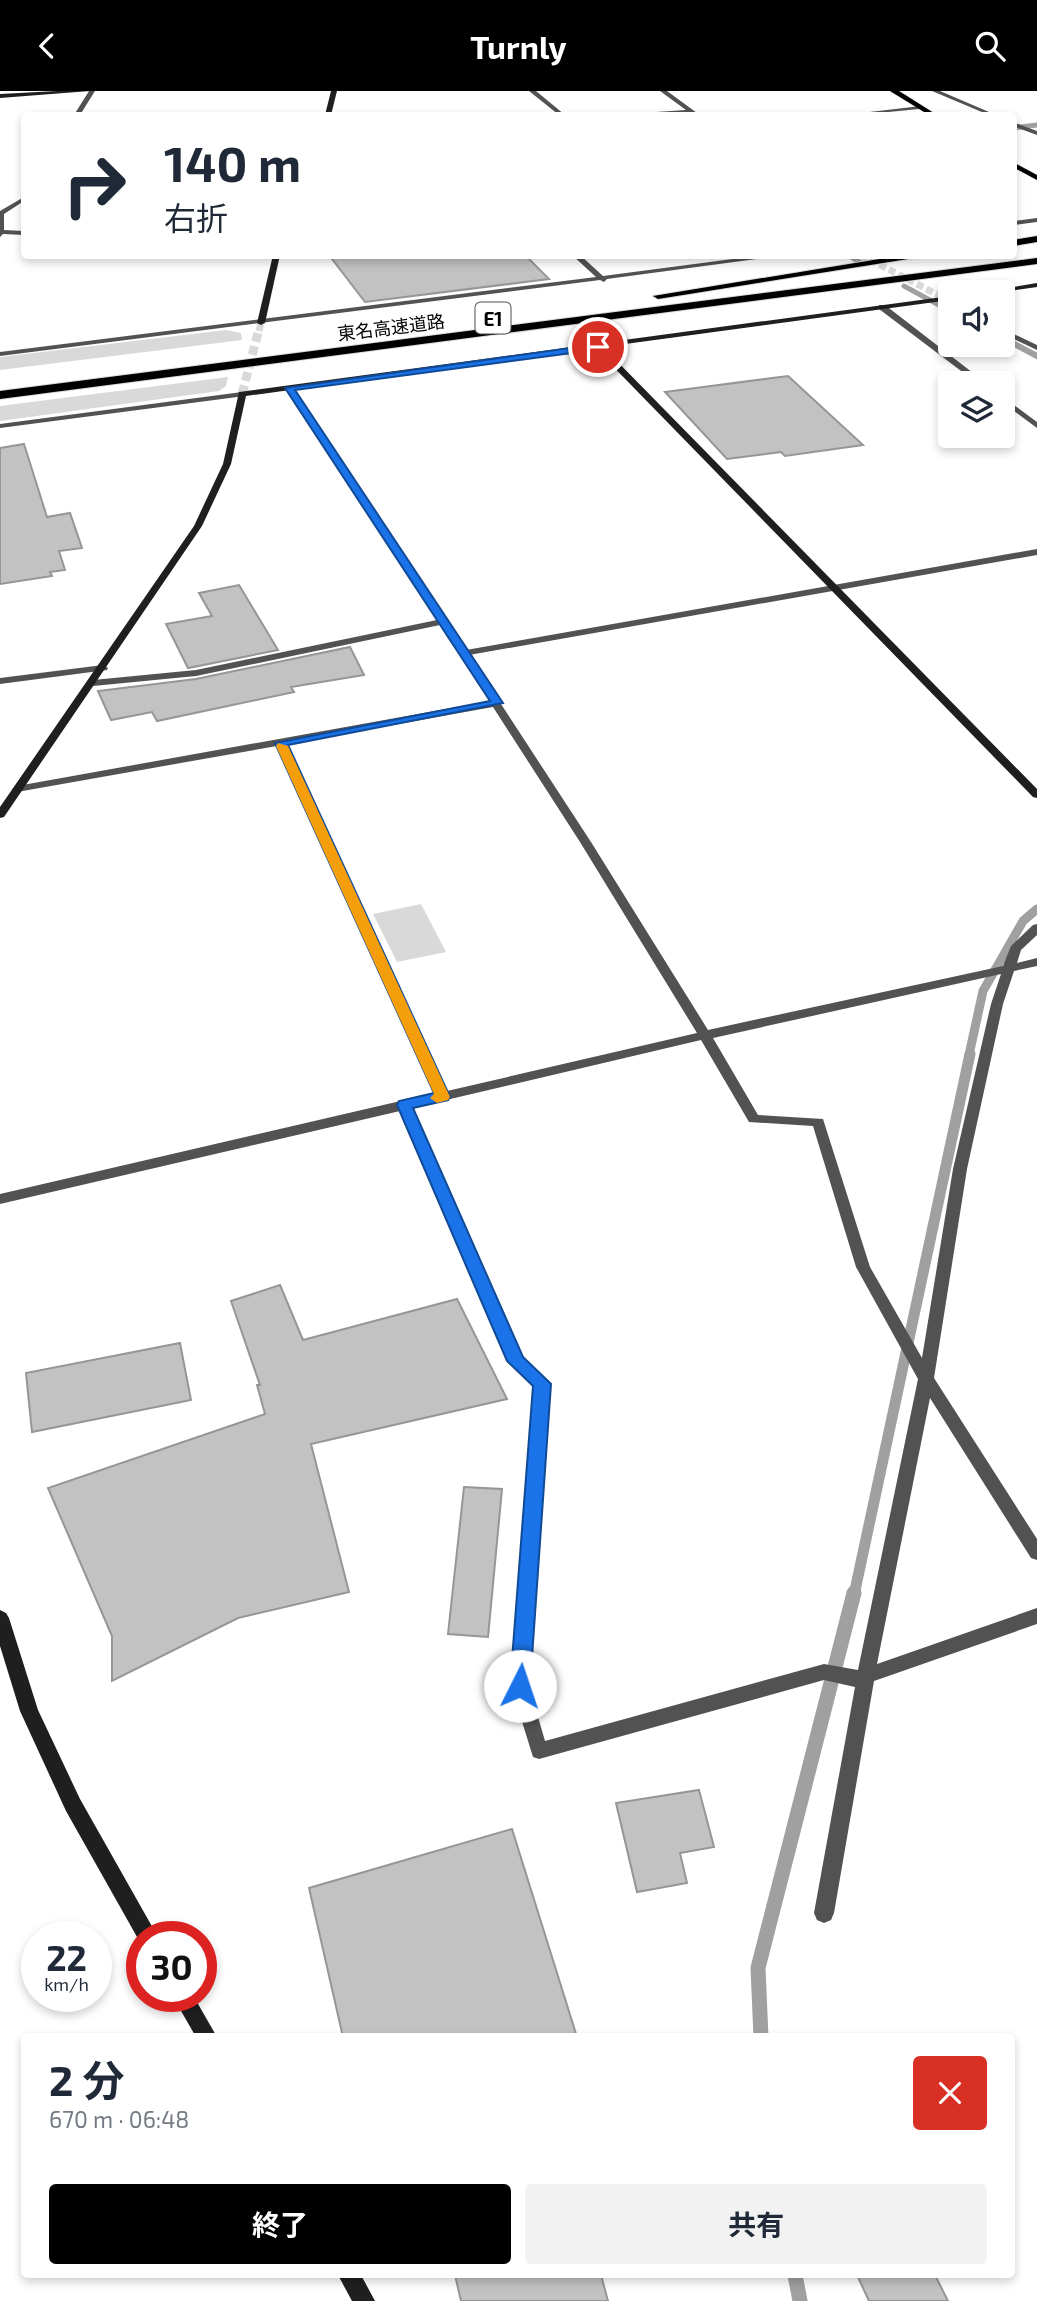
<!DOCTYPE html>
<html lang="ja">
<meta charset="utf-8">
<style>
:root{--surface:#fff;--page:#f2f2f3;--text:#1f2937;--muted:#747a83;--accent:#000}
body{margin:0;font-family:"Exo 2","Noto Sans JP",sans-serif;background:var(--page);color:var(--text);height:100vh;display:flex;flex-direction:column;font-size:26px;white-space:nowrap}
*{box-sizing:border-box;margin:0}
p{font-size:23px;color:var(--muted)}
.icon{flex:none;width:38px;height:38px;fill:none;stroke:currentColor;stroke-width:2;stroke-linecap:round;stroke-linejoin:round}
.map{position:relative;flex:1;overflow:hidden}
.details{position:absolute;left:21px;top:1942px;width:994px;height:245px;display:flex;flex-direction:column;background:var(--surface);border-radius:7px;box-shadow:0 4px 10px #0003}
.details>*{flex:none}
.guide{position:absolute;left:21px;top:21px;width:996px;height:147px;border-radius:7px;box-shadow:0 4px 10px #0003;background:#fff;color:var(--text);overflow:hidden}
.fabs{position:absolute;left:938px;top:189px;display:grid;gap:14px}
.fabs a{display:grid;place-items:center;width:77px;height:77px;border-radius:7px;background:var(--surface);box-shadow:0 4px 10px #0003;font-size:35px}
.speed{position:absolute;left:21px;top:1830px;display:flex;gap:14px;font-size:35px;font-weight:700;text-align:center}
.speed>*{display:grid;place-content:center;width:91px;height:91px;border-radius:50%;background:var(--surface);box-shadow:0 4px 10px #0003;line-height:1}
.speed small{font-size:18px;font-weight:400}
.speed .limit{border:10px solid #d22;background:#fff;color:#111}
.pin{position:absolute;display:grid;place-items:center;width:60px;height:60px;color:#fff;margin:-30px;border:4px solid #fff;border-radius:50%;box-shadow:0 2px 7px #0007}
.me{position:absolute;width:77px;margin:-38px;rotate:4deg;stroke-linejoin:round;filter:drop-shadow(0 0 5px #0008)}
.turn{display:flex;align-items:center;gap:24px;height:147px;padding:0 28px;font-size:32px}
.turn .icon{width:91px;height:91px;stroke-width:2.5}
.turn b{display:block;font-size:49px;line-height:60px}
.round{display:grid;place-items:center;flex:none;width:74px;height:74px;border-radius:7px;background:var(--page)}
.overview{display:flex;align-items:center;justify-content:space-between;height:119px;padding:0 28px}
h1{font-size:42px;font-weight:700;line-height:52px}
.button{display:flex;gap:14px;margin-top:auto;padding:14px 28px}
.button a{flex:1;height:80px;border-radius:7px;background:var(--accent);color:#fff;font-size:28px;font-weight:700;line-height:80px;text-align:center}
.button a+a{background:var(--page);color:var(--text)}
header{display:flex;justify-content:space-between;align-items:center;height:91px;padding:0 28px;background:var(--accent);color:#fff;font-size:32px;font-weight:700}
.map>svg:first-child{display:block}
.green{fill:#d9d9d9}
.lines{fill:none;stroke-linecap:round;stroke-linejoin:round}
.stream-far4{stroke:#a0a0a0;stroke-width:5}
.stream-far3{stroke:#a0a0a0;stroke-width:6}
.stream-far2{stroke:#a0a0a0;stroke-width:9}
.stream-far1{stroke:#a0a0a0;stroke-width:11}
.stream{stroke:#a0a0a0;stroke-width:15}
.building{fill:#c2c2c2;stroke:#969696;stroke-width:2}
.street-tunnel{stroke:#d9d9d9;stroke-width:7;stroke-dasharray:7 3.5;stroke-linecap:butt}
.secondary-tunnel-far1{stroke:#d9d9d9;stroke-width:7;stroke-dasharray:7 3.5;stroke-linecap:butt}
.secondary-tunnel{stroke:#d9d9d9;stroke-width:9;stroke-dasharray:9 4.5;stroke-linecap:butt}
.primary-casing{stroke:#dbdbdb;stroke-width:1}
.highway-casing{stroke:#dbdbdb;stroke-width:2}
.street{fill:#525252;fill-rule:evenodd}
.secondary{fill:#1f1f1f;fill-rule:evenodd}
.primary{fill:#000;fill-rule:evenodd}
.highway{fill:#000;fill-rule:evenodd}
.route{fill:#1a73e8;stroke:#114b97;stroke-width:2}
.slow{fill:#f59e0b}
.labels{text-anchor:middle;dominant-baseline:central;stroke-width:5;stroke-linejoin:round;paint-order:stroke}
.far-street-label{font-size:18px;fill:#000;stroke:#fff}
.shield{fill:#fff;stroke:#4c4c4c;stroke-width:2}
.shield-label{font-size:19px;font-weight:bold;fill:#000}
</style>
<header><svg class="icon" aria-label="back" viewBox="0 0 24 24"><path d="M15 5l-7 7 7 7"/></svg>Turnly<svg class="icon" aria-label="search" viewBox="0 0 24 24"><circle cx="10" cy="10" r="6"/><path d="M15 15l6 6"/></svg></header>
<div class="map">
<svg width="1037" height="2210" viewBox="0 0 1037 2210">
<rect width="100%" height="100%" fill="#fff"/>
<g class="green">
<polygon points="226,239 241,242 242,249 0,279 0,266"/>
<polygon points="228,286 226,295 219,300 0,330 0,315"/>
<polygon points="421,813 446,861 397,871 373,823"/>
</g>
<g class="lines">
<g class="stream-far4">
<polyline points="1013,37 1037,34"/>
<polyline points="848,164 863,173"/>
<polyline points="904,195 950,220"/>
</g>
<polyline class="stream-far3" points="1003,247 1037,265"/>
<polyline class="stream-far2" points="969,964 983,900 1023,830 1037,818"/>
<polyline class="stream-far1" points="854,1504 970,963"/>
<g class="stream">
<polyline points="761,1946 758,1877 854,1502"/>
<polyline points="795,2184 800,2210"/>
</g>
</g>
<g class="building">
<polygon points="329,164 525,164 549,188 365,211"/>
<polygon points="788,285 863,354 785,365 781,361 727,368 665,301"/>
<polygon points="24,353 47,426 70,422 82,457 59,460 65,479 50,481 52,485 0,493 0,357"/>
<polygon points="239,494 278,559 188,577 166,533 212,525 199,502"/>
<polygon points="350,556 364,584 291,596 294,601 157,630 152,621 111,629 98,600 196,588"/>
<polygon points="280,1194 303,1249 457,1208 507,1308 311,1353 349,1501 238,1527 112,1590 112,1545 48,1397 265,1323 257,1294 260,1294 231,1210"/>
<polygon points="180,1252 191,1309 32,1341 26,1282"/>
<polygon points="464,1396 502,1398 488,1546 448,1543"/>
<polygon points="699,1699 714,1756 680,1762 687,1792 637,1801 616,1712"/>
<polygon points="512,1738 577,1946 343,1946 309,1797"/>
<polygon points="455,2184 601,2184 608,2210 461,2210"/>
<polygon points="857,2184 935,2184 948,2210 869,2210"/>
</g>
<g class="lines">
<polyline class="street-tunnel" points="861,164 944,207"/>
<polyline class="secondary-tunnel-far1" points="259,240 261,232"/>
<polyline class="secondary-tunnel" points="242,303 259,238"/>
<defs>
<g id="primary">
<polygon points="890,0 899,0 937,24 929,24"/>
<polygon points="1013,71 1037,84 1037,89 1013,76"/>
</g>
<g id="highway">
<polygon points="1037,145 1037,151 1013,155 1013,149"/>
<polygon points="904,164 933,164 658,208 653,205"/>
<polygon points="1037,167 1037,173 0,308 0,300"/>
</g>
</defs>
<use href="#primary" class="primary-casing"/>
<use href="#highway" class="highway-casing"/>
<g class="street">
<polygon points="89,0 95,0 80,24 74,24"/>
<polygon points="529,0 536,0 565,24 559,24"/>
<polygon points="660,0 667,0 697,22 638,24 641,22 686,19"/>
<polygon points="932,0 940,0 996,24 989,24"/>
<polygon points="921,15 919,18 858,24 861,22"/>
<polygon points="1013,31 1037,40 1037,44 1013,35"/>
<polygon points="24,106 24,110 4,123 4,139 24,140 24,144 3,143 0,146 0,120"/>
<polygon points="1037,127 1037,131 1013,134 1013,130"/>
<polygon points="572,164 580,164 603,185 763,164 787,164 607,188 604,191 600,189 0,265 0,261 596,186"/>
<polygon points="879,214 885,214 986,292 977,292 879,218"/>
<polygon points="1003,238 1037,254 1037,259 1003,243"/>
<path d="M 289,295 L 293,297 L 466,559 L 1037,458 L 1037,464 L 469,564 L 591,751 L 708,939 L 1003,875 L 1011,855 L 1033,834 L 1037,833 L 1037,844 L 1021,859 L 1017,872 L 1037,867 L 1037,875 L 1014,880 L 1003,913 L 967,1078 L 934,1287 L 1037,1448 L 1037,1469 L 1031,1467 L 930,1307 L 877,1573 L 1037,1517 L 1037,1533 L 874,1590 L 834,1822 L 831,1829 L 824,1832 L 817,1829 L 814,1822 L 855,1596 L 824,1589 L 539,1668 L 533,1666 L 511,1595 L 534,1295 L 508,1270 L 400,1020 L 0,1113 L 0,1103 L 435,1002 L 277,655 L 17,701 L 12,698 L 17,695 L 490,610 L 440,534 L 196,585 L 93,595 L 88,592 L 93,589 L 196,579 L 437,529 L 285,297 ZM 493,616 L 580,751 L 697,942 L 447,1000 L 287,653 ZM 1001,883 L 991,913 L 953,1078 L 922,1267 L 870,1176 L 823,1028 L 758,1024 L 713,947 ZM 701,949 L 749,1031 L 813,1035 L 856,1176 L 918,1288 L 858,1579 L 824,1573 L 545,1650 L 529,1595 L 550,1293 L 522,1266 L 412,1017 Z"/>
<polygon points="242,301 245,301 245,305 0,337 0,333"/>
<polygon points="1003,306 1037,331 1037,337 1003,312"/>
<polygon points="103,574 108,577 107,579 0,593 0,587"/>
</g>
<g class="secondary">
<polygon points="57,0 90,0 0,7 0,3"/>
<polygon points="331,0 337,0 331,24 325,24"/>
<polygon points="273,164 280,164 265,232 261,234 257,232"/>
<polygon points="1037,192 1037,196 1001,201 984,201"/>
<polygon points="950,205 950,209 603,256 1037,698 1037,707 1033,706 595,257 246,305 231,373 202,435 4,726 0,727 0,716 194,435 223,373 239,301"/>
<polygon points="0,1519 6,1522 9,1527 38,1619 80,1708 158,1846 142,1846 141,1853 66,1720 20,1620 0,1555"/>
<polygon points="173,1906 194,1906 217,1946 196,1946"/>
<polygon points="338,2184 361,2184 375,2210 352,2210"/>
</g>
<use href="#primary" class="primary"/>
<use href="#highway" class="highway"/>
</g>
<polygon class="route" points="598,253 602,258 295,299 503,612 288,654 450,1006 448,1009 413,1017 523,1266 551,1293 530,1595 527,1601 520,1604 513,1601 510,1595 533,1295 507,1270 397,1014 399,1010 434,1002 275,652 490,610 285,297"/>
<polygon class="slow" points="278,652 288,655 450,1006 448,1009 437,1012 430,1007 434,1003 276,655"/>
<g class="labels">
<g class="far-street-label">
<text transform="translate(391 236) rotate(-7)">東名高速道路</text>
</g>
<rect class="shield" x="475.5" y="211.5" width="35" height="31" rx="5"/>
<g class="shield-label">
<text x="493" y="227">E1</text>
</g>
</g>
</svg>
<div class="fabs">
<a><svg class="icon" aria-label="sound" viewBox="0 0 24 24"><path d="M4 9h4l5-4v14l-5-4H4zM17 9q2 3 0 6"/></svg></a>
<a><svg class="icon" aria-label="layers" viewBox="0 0 24 24"><path d="M12 4l9 5-9 5-9-5zM3 14l9 5 9-5"/></svg></a>
</div>
<div class="speed"><div>22<small>km/h</small></div><div class="limit">30</div></div>
<div class="pin" style="left:598px;top:256px;background:#d93025"><svg class="icon" aria-label="arrive" viewBox="0 0 24 24"><path d="M6 21V4h12l-3 4 3 4H6"/></svg></div>
<svg class="me" style="left:520px;top:1595px" viewBox="-20 -20 40 40"><circle r="19" fill="#fff"/><path d="M0-13L10 11 0 6-10 11z" fill="#1a73e8"/></svg>
<div class="guide">
<div class="turn"><svg class="icon" aria-label="right" viewBox="0 0 24 24"><path d="M7 20v-9h11M14 6l5 5-5 5"/></svg><div><b>140 m</b>右折</div></div>
</div>
<section class="details">
<div class="overview"><div><h1>2 分</h1><p>670 m · 06:48</p></div><a class="round" style="background:#d93025;color:#fff"><svg class="icon" aria-label="close" viewBox="0 0 24 24"><path d="M6 6l12 12M18 6L6 18"/></svg></a></div>
<div class="button"><a>終了</a><a>共有</a></div>
</section>
</div>
